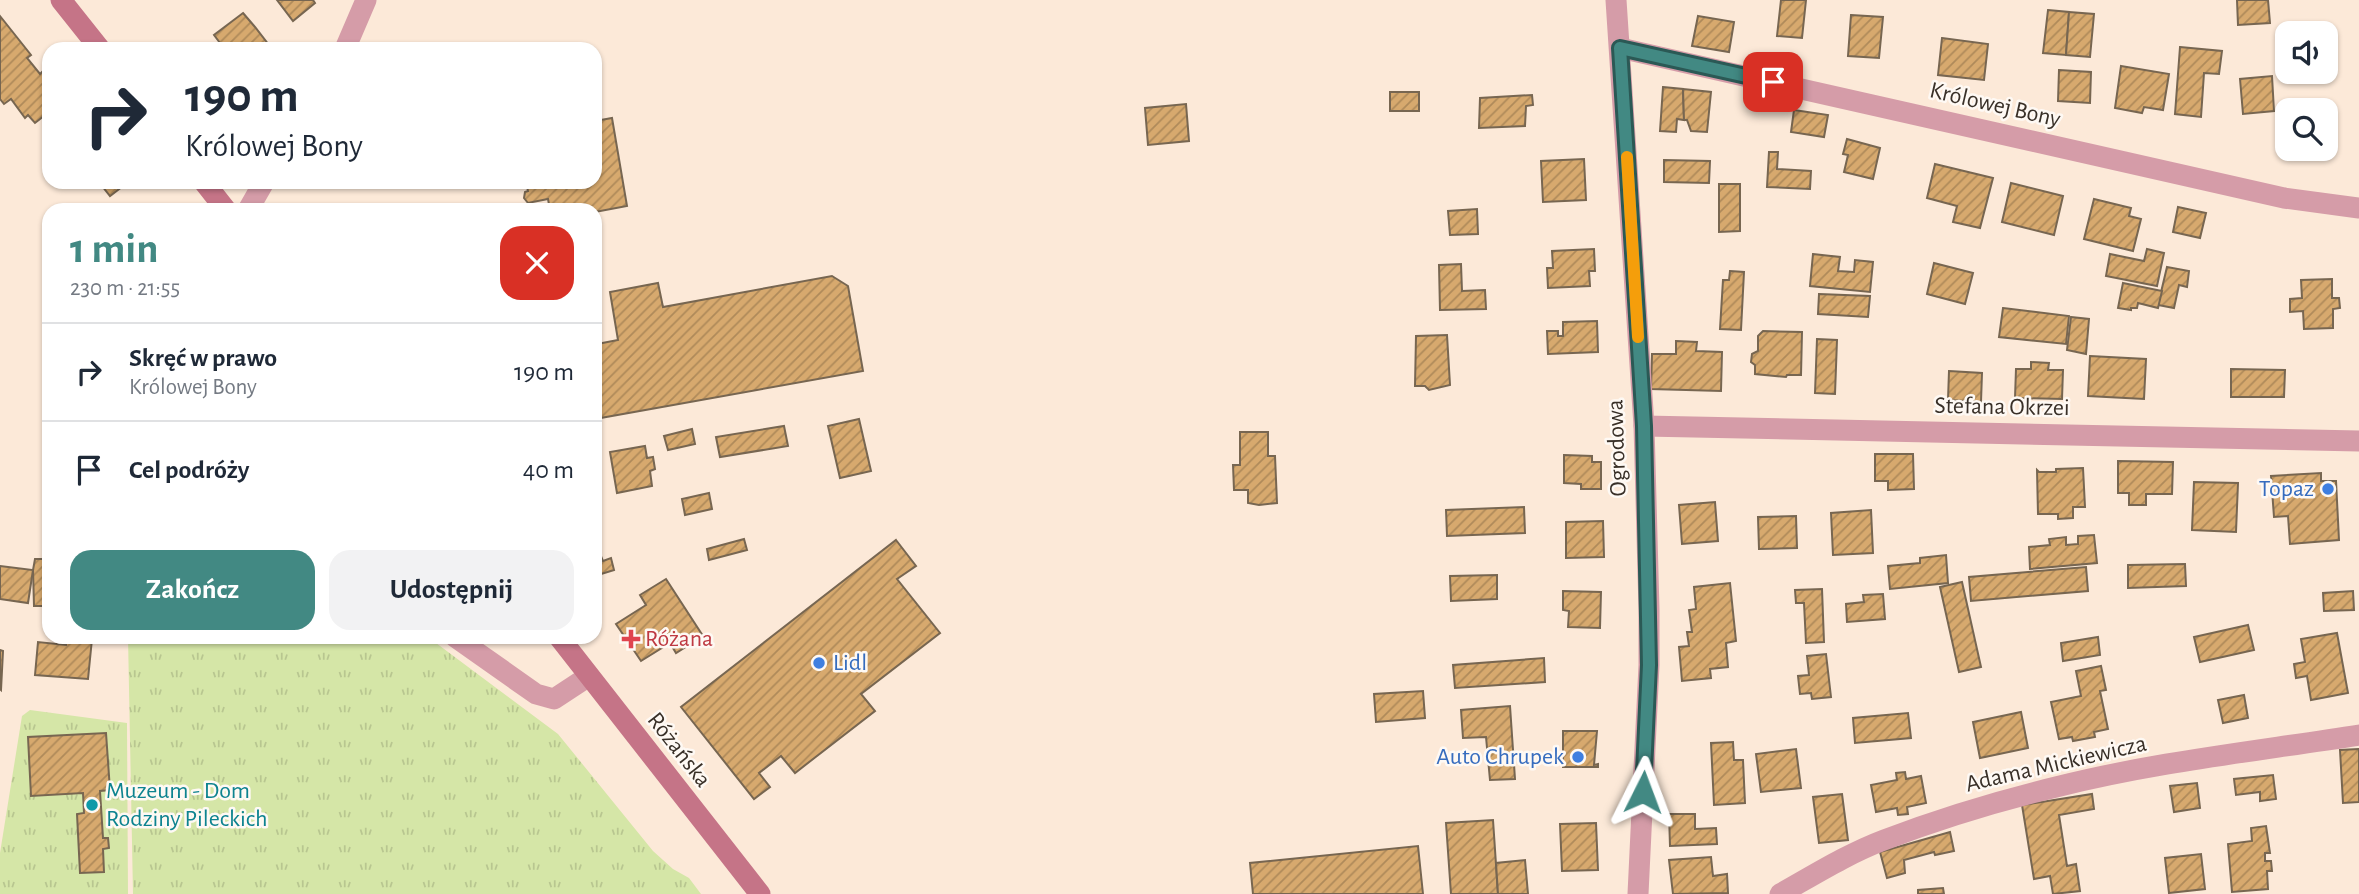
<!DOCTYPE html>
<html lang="pl">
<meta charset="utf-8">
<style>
:root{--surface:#fff;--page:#f2f2f3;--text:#1f2937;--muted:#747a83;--line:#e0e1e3;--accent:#428983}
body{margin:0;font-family:"Alegreya Sans",sans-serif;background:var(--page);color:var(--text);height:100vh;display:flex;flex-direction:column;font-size:26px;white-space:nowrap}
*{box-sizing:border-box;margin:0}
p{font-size:23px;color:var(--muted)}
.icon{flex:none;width:38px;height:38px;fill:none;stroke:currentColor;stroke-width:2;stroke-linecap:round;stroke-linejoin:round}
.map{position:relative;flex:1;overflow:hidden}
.sheet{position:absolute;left:42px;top:203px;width:560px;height:441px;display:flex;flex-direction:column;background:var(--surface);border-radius:21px;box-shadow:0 2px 5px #0004}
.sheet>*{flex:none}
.top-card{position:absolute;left:42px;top:42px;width:560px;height:147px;border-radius:21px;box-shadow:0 2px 5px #0004;background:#fff;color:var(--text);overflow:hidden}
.controls{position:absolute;left:2275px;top:21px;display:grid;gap:14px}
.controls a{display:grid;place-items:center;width:63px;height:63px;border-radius:14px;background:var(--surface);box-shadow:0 2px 5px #0004;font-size:35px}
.pin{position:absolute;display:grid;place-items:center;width:60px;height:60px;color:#fff;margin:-30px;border-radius:14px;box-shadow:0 4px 10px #0006}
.me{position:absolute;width:77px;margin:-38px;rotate:3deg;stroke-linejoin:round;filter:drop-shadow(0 0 5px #0008)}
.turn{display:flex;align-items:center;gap:24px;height:147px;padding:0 28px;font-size:32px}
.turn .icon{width:91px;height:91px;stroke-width:2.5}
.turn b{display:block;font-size:49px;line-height:60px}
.round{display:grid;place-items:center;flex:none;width:74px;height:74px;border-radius:21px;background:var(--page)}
.summary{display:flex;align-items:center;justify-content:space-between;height:119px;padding:0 28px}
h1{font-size:42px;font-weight:700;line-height:52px;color:var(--accent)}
.action{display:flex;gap:14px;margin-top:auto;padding:14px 28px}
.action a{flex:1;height:80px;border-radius:21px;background:var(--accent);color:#fff;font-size:28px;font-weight:700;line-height:80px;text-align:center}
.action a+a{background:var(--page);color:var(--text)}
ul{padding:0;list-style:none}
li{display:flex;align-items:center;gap:21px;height:98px;padding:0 28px;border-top:2px solid var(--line)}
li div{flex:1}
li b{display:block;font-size:26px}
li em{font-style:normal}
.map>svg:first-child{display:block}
.grass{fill:url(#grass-tufts)}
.building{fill:url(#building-hatch);stroke:#776651;stroke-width:2}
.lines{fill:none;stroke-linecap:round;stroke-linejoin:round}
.street{stroke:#d59ca8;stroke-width:21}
.secondary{stroke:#c57487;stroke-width:21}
.route-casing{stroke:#2b5955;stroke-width:18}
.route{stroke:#428983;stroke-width:12}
.slow{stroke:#f59e0b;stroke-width:12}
.shop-dot{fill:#3f7fe0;stroke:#fef9f4;stroke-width:2.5}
.health-dot{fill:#e0444e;stroke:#fef9f4;stroke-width:2.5}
.culture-dot{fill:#0f9aa8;stroke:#fef9f4;stroke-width:2.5}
.labels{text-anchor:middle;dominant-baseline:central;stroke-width:5;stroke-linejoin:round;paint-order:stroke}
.street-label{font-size:24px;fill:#393028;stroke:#fef9f4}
.shop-label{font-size:24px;fill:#366cbe;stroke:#fef9f4;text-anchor:end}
.health-label{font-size:24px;fill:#be3a42;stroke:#fef9f4;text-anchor:start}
.culture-label{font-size:24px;fill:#0d838f;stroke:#fef9f4;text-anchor:start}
</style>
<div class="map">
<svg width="2359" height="894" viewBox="0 0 2359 894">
<defs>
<pattern id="grass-tufts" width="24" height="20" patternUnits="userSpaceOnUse" patternTransform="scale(1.75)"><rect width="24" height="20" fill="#d5e6a7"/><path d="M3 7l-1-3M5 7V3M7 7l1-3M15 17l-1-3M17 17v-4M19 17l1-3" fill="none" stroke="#b8c690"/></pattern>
<pattern id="building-hatch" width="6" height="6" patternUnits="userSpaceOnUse" patternTransform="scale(1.75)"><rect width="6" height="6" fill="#d7a96e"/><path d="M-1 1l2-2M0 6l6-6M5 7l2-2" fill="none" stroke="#af8a5a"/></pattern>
</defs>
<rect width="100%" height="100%" fill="#fce9d8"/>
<g class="grass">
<polygon points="128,637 428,637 558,734 653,851 673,869 689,878 701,894 133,894"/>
<polygon points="30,710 127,723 128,894 0,894 0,853 22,716"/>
</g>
<g class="building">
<polygon points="277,0 313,0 315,3 293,21"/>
<polygon points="1781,0 1806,0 1802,38 1777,36"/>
<polygon points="2237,0 2268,0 2270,23 2238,25"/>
<polygon points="2048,10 2069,12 2066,55 2043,53"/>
<polygon points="2069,12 2094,14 2090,57 2066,55"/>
<polygon points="243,13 255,27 272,49 221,49 223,47 214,35"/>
<polygon points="1851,15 1883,17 1879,58 1848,56"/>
<polygon points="0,16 31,55 27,58 40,74 43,71 49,79 49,112 35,123 28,115 25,118 11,99 4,104 0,99"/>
<polygon points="1698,16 1734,22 1729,52 1692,46"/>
<polygon points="1942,38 1988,44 1984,80 1938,75"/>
<polygon points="2180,47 2222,51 2219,74 2204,73 2201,117 2175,114"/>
<polygon points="2121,66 2169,74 2163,110 2144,107 2142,113 2115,108"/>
<polygon points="2059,70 2091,72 2090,103 2058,101"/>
<polygon points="2272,76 2274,111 2243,114 2240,79"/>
<polygon points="1663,87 1683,89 1684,120 1677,119 1676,132 1660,131"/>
<polygon points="1683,89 1711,92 1707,132 1691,131 1687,120 1684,120"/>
<rect x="1390" y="92" width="29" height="19"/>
<polygon points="1532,95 1533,105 1526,106 1525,126 1479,128 1480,98"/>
<polygon points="1186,104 1189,141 1148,145 1145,108"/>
<polygon points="1794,110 1828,115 1824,137 1791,132"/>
<polygon points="612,118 627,206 595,212 550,210 548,199 528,203 524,198 525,192 528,191 526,182 595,182 595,121"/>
<polygon points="1847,139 1880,148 1873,179 1844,172 1848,155 1843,154"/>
<polygon points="1769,152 1778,152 1777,169 1811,171 1810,189 1767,187"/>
<polygon points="1584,159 1586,200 1543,202 1541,161"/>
<polygon points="1664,160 1710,161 1709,183 1664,182"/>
<polygon points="1935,164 1993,178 1980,228 1953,222 1957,206 1927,198"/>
<polygon points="99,182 120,182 123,186 110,196"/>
<polygon points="2011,183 2063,196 2054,235 2002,222"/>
<polygon points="1719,184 1740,184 1740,231 1719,232"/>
<polygon points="2094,199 2131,208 2129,216 2141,219 2133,251 2084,239"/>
<polygon points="2178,207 2206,213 2200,238 2173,232"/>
<polygon points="1477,209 1478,234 1450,235 1448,211"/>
<polygon points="1594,249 1595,271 1589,271 1590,286 1548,288 1547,268 1553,268 1552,251"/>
<polygon points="2147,249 2164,253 2157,286 2106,276 2110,254 2144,261"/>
<polygon points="1813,254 1840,257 1838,271 1854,272 1855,260 1873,262 1870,292 1810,286"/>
<polygon points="1934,263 1973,273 1965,304 1927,294"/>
<polygon points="1461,264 1462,291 1485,290 1486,309 1440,310 1439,265"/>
<polygon points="2167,267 2189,271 2187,287 2179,285 2174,308 2158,305"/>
<polygon points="1730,271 1744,272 1741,330 1720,329 1723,280 1729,280"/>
<polygon points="832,276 848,286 863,371 595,419 595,334 597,344 618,340 610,292 658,283 663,307"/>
<polygon points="2332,279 2332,298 2339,298 2340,308 2333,309 2333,328 2304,329 2303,311 2290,312 2290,299 2302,298 2301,280"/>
<polygon points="2123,283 2162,291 2158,308 2138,303 2137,308 2131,308 2131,310 2118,308"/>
<polygon points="1819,294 1870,296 1868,317 1818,314"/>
<polygon points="2003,308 2069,316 2066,344 1999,337"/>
<polygon points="2071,317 2089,319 2086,354 2067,350"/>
<polygon points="1597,321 1598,352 1548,354 1547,331 1558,331 1558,336 1563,336 1563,322"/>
<polygon points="1763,331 1802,332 1801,375 1787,375 1786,377 1755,374 1755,365 1751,362 1752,354 1758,351 1758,336"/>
<polygon points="1447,335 1450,385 1429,390 1425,386 1415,386 1416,336"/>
<polygon points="1817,339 1837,340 1835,394 1815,393"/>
<polygon points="1676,341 1697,342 1696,351 1722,352 1721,391 1651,389 1652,354 1676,354"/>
<polygon points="2090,356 2146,359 2144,399 2088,396"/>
<polygon points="2031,362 2049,363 2048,370 2063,370 2062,399 2015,398 2016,369 2031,369"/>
<polygon points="2231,369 2285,370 2284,397 2231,397"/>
<polygon points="1949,371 1982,373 1981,402 1948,400"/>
<polygon points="859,419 871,471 840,478 828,426"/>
<polygon points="784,426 788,446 720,457 716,437"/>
<polygon points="692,429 695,444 668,450 664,436"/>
<polygon points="1240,432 1268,432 1268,456 1275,456 1277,503 1259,505 1248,503 1248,490 1234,490 1233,465 1240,465"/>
<polygon points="645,446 647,458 653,457 655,469 650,471 652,486 617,493 610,452"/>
<polygon points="1875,454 1913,454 1914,489 1888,490 1888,481 1875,481"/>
<polygon points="1564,455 1592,456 1592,462 1601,462 1601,489 1581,489 1581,484 1564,483"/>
<polygon points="2118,461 2173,462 2172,494 2146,494 2146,505 2129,505 2129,493 2118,493"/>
<polygon points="2083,468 2085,507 2073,507 2073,518 2058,519 2058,514 2038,514 2037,470 2039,472 2056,472 2056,469"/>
<polygon points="2321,473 2321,481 2336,481 2339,540 2290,544 2288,516 2274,517 2271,476"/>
<polygon points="2194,482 2238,483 2236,532 2192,530"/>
<polygon points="709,493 712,509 685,515 682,499"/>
<polygon points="1715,502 1718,541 1682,544 1679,505"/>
<polygon points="1524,507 1525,533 1447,536 1446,510"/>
<polygon points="1871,510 1873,553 1833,555 1831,513"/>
<polygon points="1796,516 1797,548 1759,549 1758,517"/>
<polygon points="1603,521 1604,557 1566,558 1566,522"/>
<polygon points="2094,535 2097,563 2030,569 2029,547 2050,545 2049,539 2066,537 2066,545 2078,544 2078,536"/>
<polygon points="744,539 747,550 709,560 707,549"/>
<polygon points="896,540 916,566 897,579 940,633 861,694 875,711 795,773 781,756 759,773 770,787 754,799 681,707"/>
<polygon points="595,541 603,561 611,558 614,570 595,576"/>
<polygon points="1946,555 1948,583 1890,589 1888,566 1920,563 1920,558"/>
<polygon points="35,559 49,559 49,606 34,606 33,570"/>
<polygon points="2185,564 2186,586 2128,588 2128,565"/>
<polygon points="0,566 33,570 28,603 0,599"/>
<polygon points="2086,567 2088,591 1971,601 1969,577"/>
<polygon points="1497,575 1497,599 1451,601 1450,576"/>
<polygon points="666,579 703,636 676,653 670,643 641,661 616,624 646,605 640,595"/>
<polygon points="1962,582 1981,667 1959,672 1940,587"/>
<polygon points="1730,583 1736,641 1726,643 1728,667 1710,669 1711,678 1682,681 1679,647 1689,646 1687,632 1692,632 1689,610 1696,609 1694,587"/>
<polygon points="1822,589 1824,642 1806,643 1804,603 1796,603 1795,590"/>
<polygon points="1563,591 1601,592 1600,628 1568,627 1569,611 1563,610"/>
<polygon points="2353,591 2354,610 2324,611 2323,593"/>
<polygon points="1883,594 1885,619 1847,622 1846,604 1864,602 1863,595"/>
<polygon points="2248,625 2254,650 2200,662 2194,637"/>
<polygon points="2337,633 2348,693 2311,700 2307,676 2296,678 2294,664 2305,662 2301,639"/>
<polygon points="67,637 92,639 88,679 35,675 38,642 66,645"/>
<polygon points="2098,637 2100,655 2063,661 2061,643"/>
<polygon points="0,650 3,651 1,690 0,689"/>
<polygon points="1826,654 1831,697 1812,699 1811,693 1800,694 1798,676 1809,675 1807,656"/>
<polygon points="1544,658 1545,682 1455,688 1453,665"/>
<polygon points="2101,666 2106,690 2100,691 2108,729 2094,732 2095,737 2073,741 2072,737 2059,739 2051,702 2081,696 2076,671"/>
<polygon points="1423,691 1425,718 1376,722 1374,694"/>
<polygon points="2244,695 2248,718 2223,723 2218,700"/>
<polygon points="1510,706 1515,779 1490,780 1486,737 1463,738 1461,710"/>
<polygon points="2021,712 2028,748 1980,758 1973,722"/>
<polygon points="1908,713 1911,738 1855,743 1853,718"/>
<polygon points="1563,731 1597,731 1594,765 1598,764 1598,767 1563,767"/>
<polygon points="106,733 110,790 100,791 103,838 108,838 109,848 103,849 104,872 80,873 77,814 84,813 83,793 31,796 28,737"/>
<polygon points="1733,742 1734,760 1743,760 1745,803 1714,805 1711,743"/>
<polygon points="1796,749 1801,788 1761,792 1756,754"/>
<polygon points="2359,749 2359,802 2343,803 2340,750"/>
<polygon points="1905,772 1906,779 1921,776 1926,803 1907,807 1908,814 1898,815 1897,808 1876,812 1871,785 1897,780 1896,773"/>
<polygon points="2273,775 2276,799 2260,801 2260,792 2236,795 2234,779"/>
<polygon points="2197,783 2200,808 2174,812 2170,786"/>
<polygon points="1842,794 1848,840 1819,843 1813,797"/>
<polygon points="2092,794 2094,809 2059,815 2067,866 2076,864 2080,891 2053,894 2050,876 2034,879 2022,805"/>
<polygon points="1669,814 1695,814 1695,829 1716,828 1717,844 1670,846"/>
<polygon points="1493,820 1498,894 1451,894 1446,823"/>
<polygon points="1596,823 1598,870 1562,871 1560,824"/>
<polygon points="2266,826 2270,853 2265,853 2265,861 2271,861 2272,871 2267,871 2268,889 2232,892 2228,844 2252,841 2251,828"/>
<polygon points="1950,832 1954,851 1935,855 1934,852 1904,860 1905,873 1887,878 1880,852"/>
<polygon points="1418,846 1423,894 1253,894 1250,863"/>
<polygon points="2201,854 2205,889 2169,893 2165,858"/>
<polygon points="1711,857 1713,876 1727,874 1728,893 1673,894 1669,860"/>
<polygon points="1525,860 1528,894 1498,894 1496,863"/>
<polygon points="1943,888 1944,894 1918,894 1918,890"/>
</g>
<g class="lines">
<g class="street">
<polyline points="1616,0 1644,426 1649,610 1649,665 1638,894"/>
<polyline points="1620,48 2284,198 2359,208"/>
<polyline points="345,49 366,0"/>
<polyline points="248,210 264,182"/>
<polyline points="1644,426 2359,441"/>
<polyline points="455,637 536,694 554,699 589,676"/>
<path d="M 1780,894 C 1814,875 1847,854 1884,840 C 1939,819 1998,801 2056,787 C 2155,762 2258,751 2359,735"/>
</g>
<g class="secondary">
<polyline points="61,0 100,49"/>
<polyline points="204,182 226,210"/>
<polyline points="559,637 760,894"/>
</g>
</g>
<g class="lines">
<defs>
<polyline id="route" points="1643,792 1649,665 1644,426 1620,48 1773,82"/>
</defs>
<use href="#route" class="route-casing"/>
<use href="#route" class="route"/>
<polyline class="slow" points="1627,157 1638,337"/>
</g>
<g class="shop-dot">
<circle cx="2328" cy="489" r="7"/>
<circle cx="819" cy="663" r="7"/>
<circle cx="1578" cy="757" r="7"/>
</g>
<path class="health-dot" d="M627.5 628.5h7v7h7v7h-7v7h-7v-7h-7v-7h7z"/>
<circle class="culture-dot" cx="92" cy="805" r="7"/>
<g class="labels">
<g class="street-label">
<text transform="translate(1995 105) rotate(13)">Królowej Bony</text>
<text transform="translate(2002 407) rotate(1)">Stefana Okrzei</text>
<text transform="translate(1617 448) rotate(-92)">Ogrodowa</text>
<text transform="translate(679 750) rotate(52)">Różańska</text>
<text transform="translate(2056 764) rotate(-13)">Adama Mickiewicza</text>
</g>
<g class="shop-label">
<text x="2314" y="489">Topaz</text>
<text x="833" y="663" text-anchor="start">Lidl</text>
<text x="1564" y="757">Auto Chrupek</text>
</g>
<g class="health-label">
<text x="645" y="639">Różana</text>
</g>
<g class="culture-label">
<text x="106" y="791">Muzeum - Dom<tspan x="106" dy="28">Rodziny Pileckich</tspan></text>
</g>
</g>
</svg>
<div class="controls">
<a><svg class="icon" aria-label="sound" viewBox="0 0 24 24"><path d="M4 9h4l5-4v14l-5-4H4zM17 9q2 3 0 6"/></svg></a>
<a><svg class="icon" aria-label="search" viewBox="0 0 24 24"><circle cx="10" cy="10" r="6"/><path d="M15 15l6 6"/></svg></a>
</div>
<div class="pin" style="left:1773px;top:82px;background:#d93025"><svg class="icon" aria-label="arrive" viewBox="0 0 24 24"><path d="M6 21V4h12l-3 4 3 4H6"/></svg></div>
<svg class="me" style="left:1643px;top:792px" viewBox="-20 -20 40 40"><path d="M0-17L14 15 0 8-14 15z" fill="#428983" stroke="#fff" stroke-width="4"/></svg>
<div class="top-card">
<div class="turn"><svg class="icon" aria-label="right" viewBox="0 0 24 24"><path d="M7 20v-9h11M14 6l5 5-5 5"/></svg><div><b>190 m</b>Królowej Bony</div></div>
</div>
<section class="sheet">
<div class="summary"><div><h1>1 min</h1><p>230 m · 21:55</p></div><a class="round" style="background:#d93025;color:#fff"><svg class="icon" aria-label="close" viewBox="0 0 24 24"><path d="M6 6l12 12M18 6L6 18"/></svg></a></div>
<ul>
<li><svg class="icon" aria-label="right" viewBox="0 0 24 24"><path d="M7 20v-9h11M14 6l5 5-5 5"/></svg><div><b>Skręć w prawo</b><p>Królowej Bony</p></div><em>190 m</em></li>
<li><svg class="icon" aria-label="arrive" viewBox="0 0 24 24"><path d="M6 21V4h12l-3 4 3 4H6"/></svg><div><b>Cel podróży</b></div><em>40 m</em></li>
</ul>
<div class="action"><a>Zakończ</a><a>Udostępnij</a></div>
</section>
</div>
